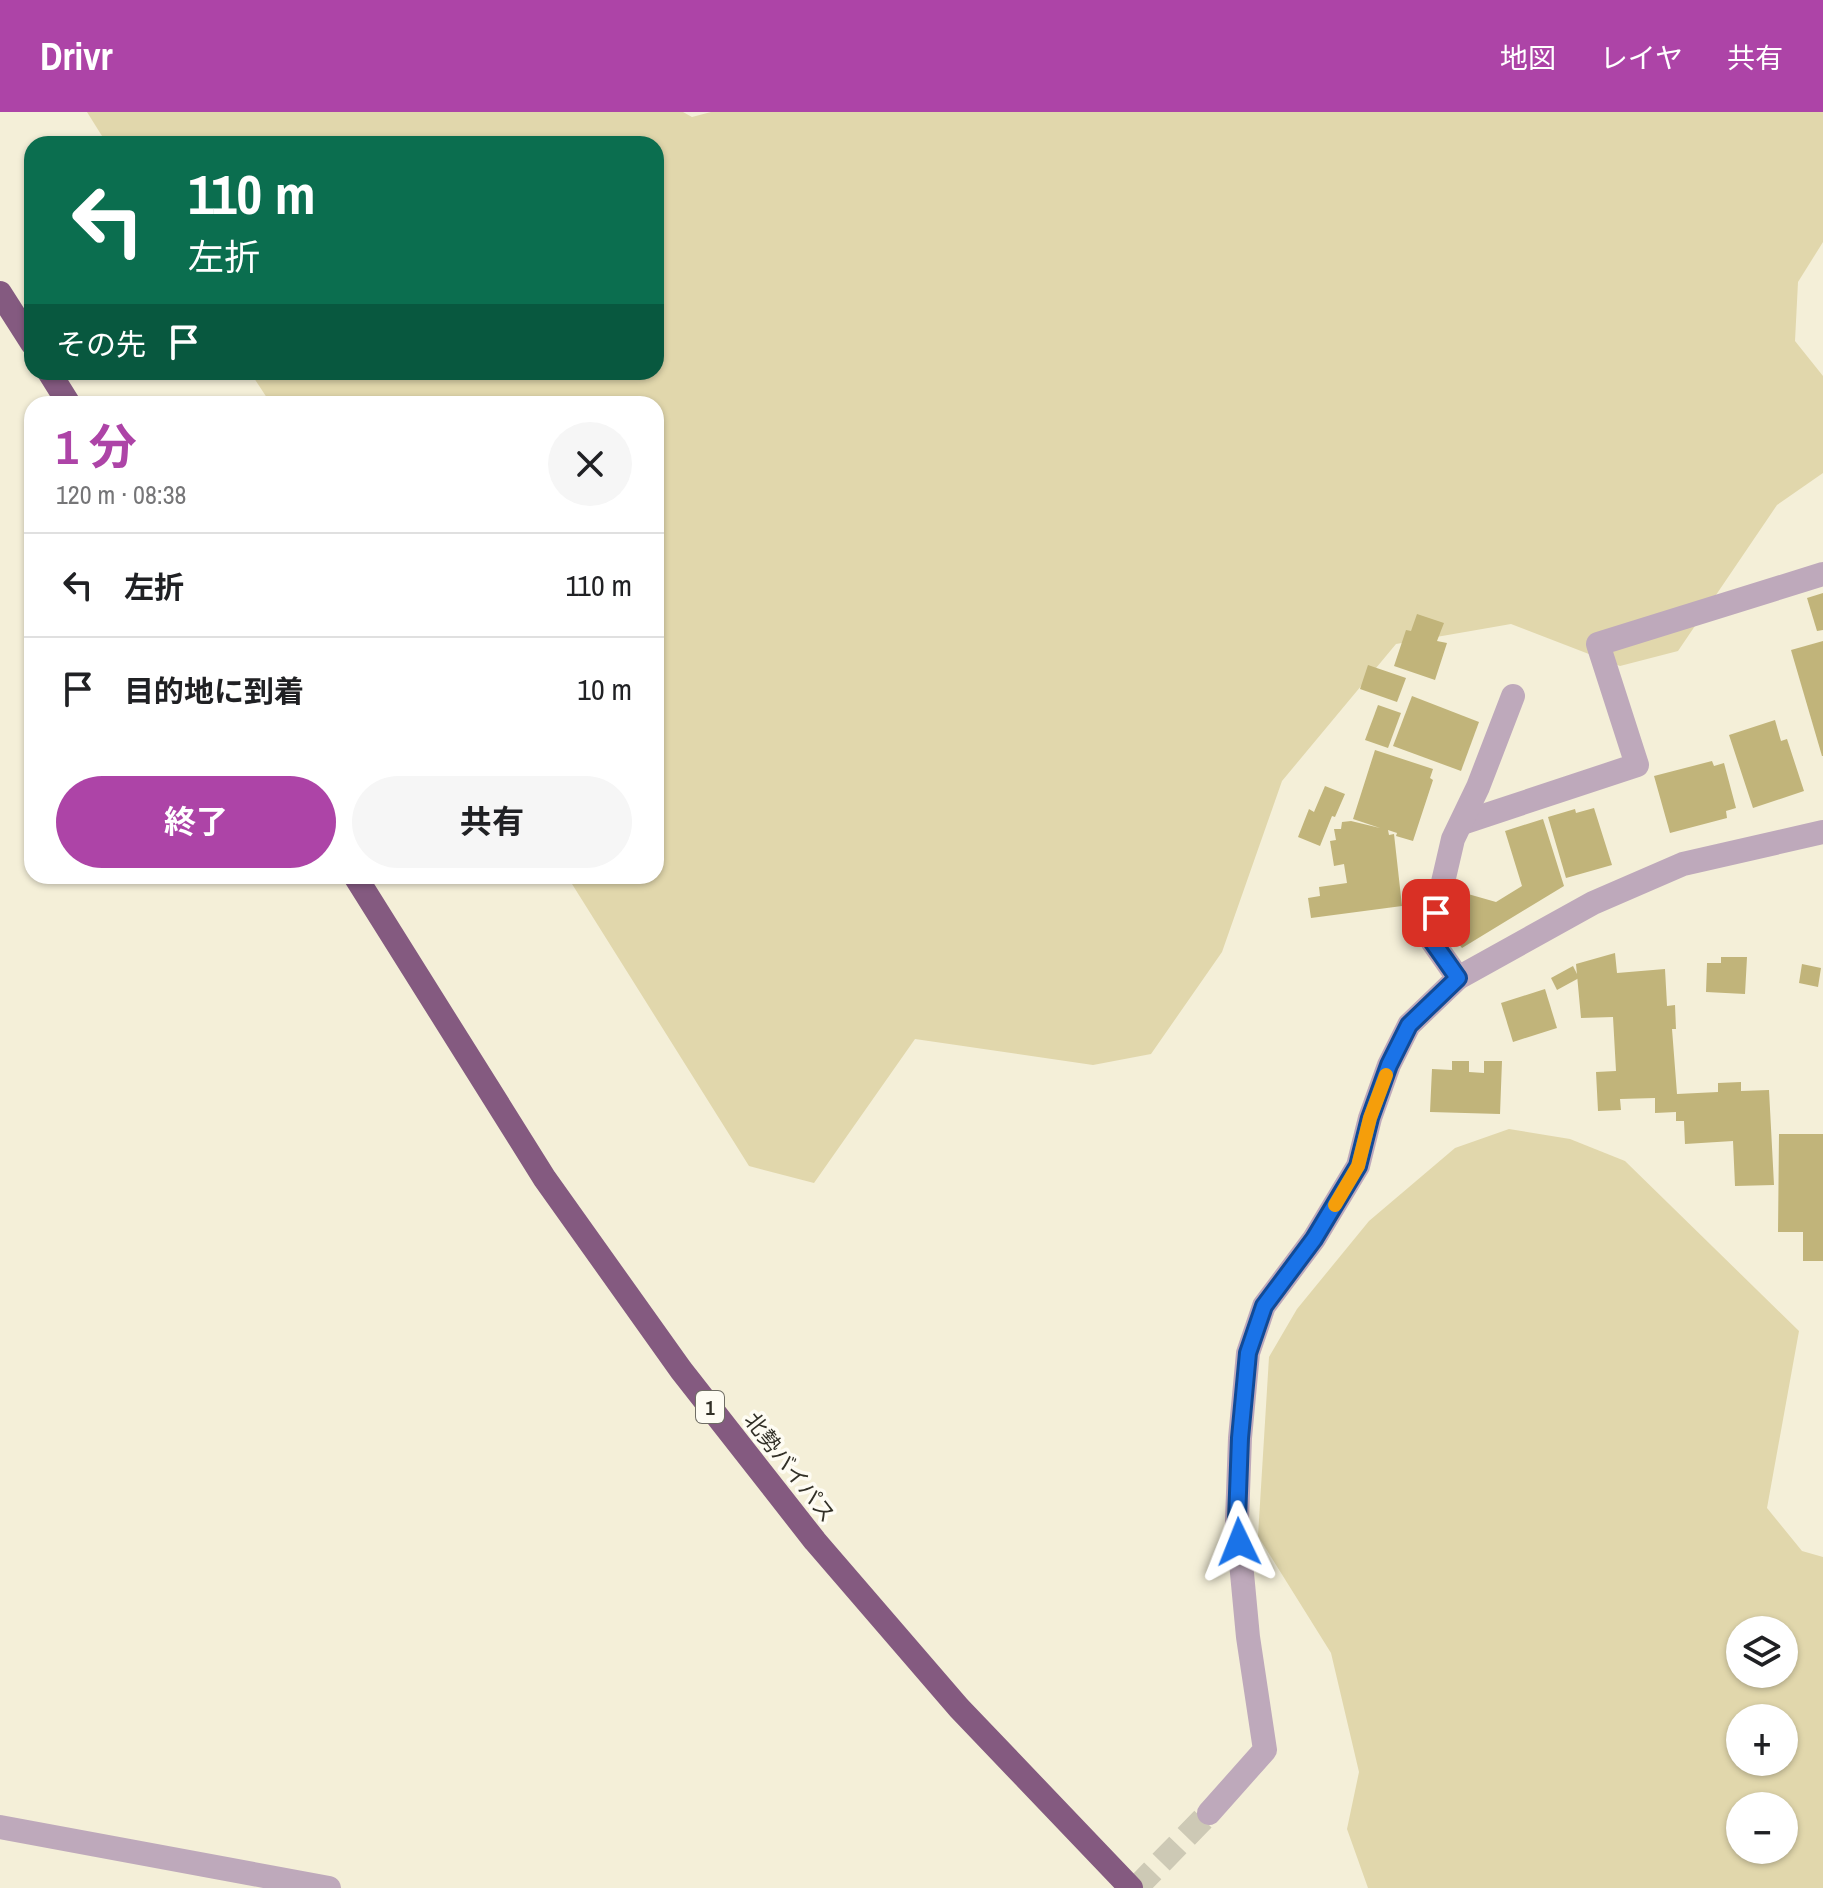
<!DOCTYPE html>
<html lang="ja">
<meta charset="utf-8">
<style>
:root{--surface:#fff;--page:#f6f6f6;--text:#202124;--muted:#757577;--line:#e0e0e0;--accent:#ad44a7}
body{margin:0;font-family:"Archivo Narrow","Noto Sans JP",sans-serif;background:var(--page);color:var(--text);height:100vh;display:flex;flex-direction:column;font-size:30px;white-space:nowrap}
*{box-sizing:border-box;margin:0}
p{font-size:26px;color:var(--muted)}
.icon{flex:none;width:44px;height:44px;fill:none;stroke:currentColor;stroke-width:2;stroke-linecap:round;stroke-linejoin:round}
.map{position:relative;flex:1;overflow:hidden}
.sheet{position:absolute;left:24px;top:284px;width:640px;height:488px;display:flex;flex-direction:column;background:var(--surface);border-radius:24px;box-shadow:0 2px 6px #0004}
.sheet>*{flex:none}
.hud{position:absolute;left:24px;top:24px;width:640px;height:244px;border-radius:24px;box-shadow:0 2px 6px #0004;background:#0b6e4f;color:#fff;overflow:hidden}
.controls{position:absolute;left:1726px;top:1504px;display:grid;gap:16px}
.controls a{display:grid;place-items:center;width:72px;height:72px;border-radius:50%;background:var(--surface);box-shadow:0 2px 6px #0004;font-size:40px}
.pin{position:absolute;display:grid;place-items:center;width:68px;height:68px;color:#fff;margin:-34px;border-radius:16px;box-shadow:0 4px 12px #0006}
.me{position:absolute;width:88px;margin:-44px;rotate:358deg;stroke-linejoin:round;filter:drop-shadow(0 0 6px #0008)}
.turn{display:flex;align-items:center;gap:28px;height:168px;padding:0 32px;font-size:36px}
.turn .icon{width:104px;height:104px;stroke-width:2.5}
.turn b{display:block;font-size:56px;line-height:68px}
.then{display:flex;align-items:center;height:76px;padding:0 32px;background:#0003;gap:16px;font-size:30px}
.round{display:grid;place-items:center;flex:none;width:84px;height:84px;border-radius:42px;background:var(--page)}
.summary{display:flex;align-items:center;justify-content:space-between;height:136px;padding:0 32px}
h1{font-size:48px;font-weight:700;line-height:60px;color:var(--accent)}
.action{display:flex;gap:16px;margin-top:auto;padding:16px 32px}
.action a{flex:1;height:92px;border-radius:48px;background:var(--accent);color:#fff;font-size:32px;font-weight:700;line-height:92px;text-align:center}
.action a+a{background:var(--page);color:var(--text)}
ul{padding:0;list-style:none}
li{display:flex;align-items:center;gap:24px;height:104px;padding:0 32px;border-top:2px solid var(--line)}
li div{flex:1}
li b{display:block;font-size:30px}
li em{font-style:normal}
header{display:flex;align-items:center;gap:48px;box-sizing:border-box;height:112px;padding:0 40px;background:var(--accent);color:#fff}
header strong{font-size:38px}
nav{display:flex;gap:44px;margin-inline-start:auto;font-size:28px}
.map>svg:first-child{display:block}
.green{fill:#e1d7ac;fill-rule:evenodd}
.building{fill:#c1b47a}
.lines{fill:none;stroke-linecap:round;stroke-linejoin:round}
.minor-tunnel{stroke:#cdc9b5;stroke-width:24;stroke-dasharray:24 12;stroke-linecap:butt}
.minor{stroke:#bea9bb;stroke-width:24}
.highway{stroke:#845a80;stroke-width:24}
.route-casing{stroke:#114b97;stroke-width:20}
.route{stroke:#1a73e8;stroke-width:14}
.slow{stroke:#f59e0b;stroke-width:14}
.labels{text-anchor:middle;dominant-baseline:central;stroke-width:7;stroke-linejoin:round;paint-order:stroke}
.shield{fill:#fefcf3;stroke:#6f6d64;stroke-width:2}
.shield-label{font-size:20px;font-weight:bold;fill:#323027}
.street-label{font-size:22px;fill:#323027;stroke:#fefcf3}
</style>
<header>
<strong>Drivr</strong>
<nav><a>地図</a><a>レイヤ</a><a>共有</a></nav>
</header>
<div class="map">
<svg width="1823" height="1776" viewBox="0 0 1823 1776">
<rect width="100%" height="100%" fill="#f4efd8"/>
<g class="green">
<polygon points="87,0 683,0 692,5 711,0 1823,0 1823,130 1798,170 1795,229 1823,264 1823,361 1777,393 1678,539 1620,554 1511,512 1396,532 1282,669 1222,840 1151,942 1093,953 915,927 814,1071 749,1054 567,764 656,764 656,292 271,292 250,260 656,260 656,32 107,32"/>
<path d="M 1509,1017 L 1570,1027 L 1625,1049 L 1799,1219 L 1767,1396 L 1802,1439 L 1823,1445 L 1823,1776 L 1368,1776 L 1347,1717 L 1359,1660 L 1331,1541 L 1258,1424 L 1269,1245 L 1297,1197 L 1369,1109 L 1455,1036 ZM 1740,1518 L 1784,1518 L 1784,1562 L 1740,1562 ZM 1740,1606 L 1784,1606 L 1784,1650 L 1740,1650 ZM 1740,1694 L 1784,1694 L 1784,1738 L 1740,1738 Z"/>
</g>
<g class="building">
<polygon points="1823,481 1823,518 1817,519 1807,486"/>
<polygon points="1417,502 1444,511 1437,529 1447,531 1435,568 1394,554 1406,518 1411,519"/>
<polygon points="1823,529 1823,644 1822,644 1791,538"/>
<polygon points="1368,553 1406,566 1397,590 1360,577"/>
<polygon points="1412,584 1479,610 1461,659 1393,634"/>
<polygon points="1378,593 1401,601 1388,636 1365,628"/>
<polygon points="1775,608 1781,629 1787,627 1804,679 1753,696 1729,623"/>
<polygon points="1375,638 1433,657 1430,666 1433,668 1413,729 1396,724 1397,721 1388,718 1389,723 1394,722 1402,794 1311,806 1308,786 1320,784 1319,775 1347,771 1344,752 1334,754 1330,729 1336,728 1334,717 1341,717 1342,710 1351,709 1380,716 1353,707"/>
<polygon points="1712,649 1714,654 1724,651 1736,696 1726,699 1727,706 1670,721 1654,664"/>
<polygon points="1325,674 1345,682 1335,705 1332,704 1320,734 1298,725 1309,697 1314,700"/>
<polygon points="1594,696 1612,753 1566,766 1548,705 1575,697 1576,701"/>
<polygon points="1543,707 1564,774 1462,836 1450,821 1461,780 1496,790 1522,774 1505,719"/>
<polygon points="1615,841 1617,861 1665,857 1667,894 1675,893 1676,917 1672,917 1677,982 1718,980 1718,971 1741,970 1741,979 1769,978 1774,1073 1735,1074 1733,1029 1685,1032 1684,1009 1676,1009 1676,1000 1655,1001 1655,986 1620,987 1621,998 1598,999 1596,960 1616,959 1613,905 1581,906 1576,852"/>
<polygon points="1721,845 1747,845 1745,882 1706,880 1707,851 1721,851"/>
<polygon points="1802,852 1821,856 1818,875 1799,871"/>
<polygon points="1573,854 1579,866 1557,878 1551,866"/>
<polygon points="1545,877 1557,916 1513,930 1501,891"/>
<polygon points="1452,949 1469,949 1469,960 1484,961 1484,949 1502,949 1500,1002 1430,1000 1432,957 1452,958"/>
<polygon points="1779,1022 1823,1022 1823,1149 1803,1149 1803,1120 1778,1120"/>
</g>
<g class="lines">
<polyline class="minor-tunnel" points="1136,1776 1209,1701"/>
<g class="minor">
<polyline points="1462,711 1637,653 1598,532 1823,462"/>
<polyline points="1458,866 1430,826 1453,727 1478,675 1513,584"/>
<polyline points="1209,1701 1265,1638 1248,1525 1237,1408 1240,1326 1248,1241 1264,1194 1314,1127 1358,1054 1370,1006 1389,953 1409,913 1458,866 1593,791 1683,752 1823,720"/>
<polyline points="0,1715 329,1776"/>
</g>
<g class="highway">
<polyline points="0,181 32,231"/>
<polyline points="49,260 69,292"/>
<polyline points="355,764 545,1067 681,1258 815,1429 959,1596 1131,1776"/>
</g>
</g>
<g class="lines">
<defs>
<polyline id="route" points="1239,1430 1237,1408 1240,1326 1248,1241 1264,1194 1314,1127 1358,1054 1370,1006 1389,953 1409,913 1458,866 1430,826 1436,801"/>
</defs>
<use href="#route" class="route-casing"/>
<use href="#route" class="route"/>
<polyline class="slow" points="1335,1093 1358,1054 1370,1006 1386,963"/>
</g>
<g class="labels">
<rect class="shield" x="696" y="1279" width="28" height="32" rx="6"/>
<g class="shield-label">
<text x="710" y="1295">1</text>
</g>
<g class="street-label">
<text transform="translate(790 1355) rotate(52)">北勢バイパス</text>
</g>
</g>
</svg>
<div class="controls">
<a><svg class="icon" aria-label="layers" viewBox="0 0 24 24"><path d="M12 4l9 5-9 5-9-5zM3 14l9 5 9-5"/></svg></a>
<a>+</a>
<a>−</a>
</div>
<div class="pin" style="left:1436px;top:801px;background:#d93025"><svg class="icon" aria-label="arrive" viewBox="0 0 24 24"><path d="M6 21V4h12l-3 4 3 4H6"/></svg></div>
<svg class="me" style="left:1239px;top:1430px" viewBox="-20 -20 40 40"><path d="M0-17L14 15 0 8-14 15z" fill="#1a73e8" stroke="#fff" stroke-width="4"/></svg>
<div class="hud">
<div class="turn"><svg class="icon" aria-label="left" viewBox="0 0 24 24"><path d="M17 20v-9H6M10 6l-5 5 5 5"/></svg><div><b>110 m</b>左折</div></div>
<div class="then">その先<svg class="icon" aria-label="arrive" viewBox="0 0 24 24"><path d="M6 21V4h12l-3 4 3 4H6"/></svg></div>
</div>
<section class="sheet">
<div class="summary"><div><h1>1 分</h1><p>120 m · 08:38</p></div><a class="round"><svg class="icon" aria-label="close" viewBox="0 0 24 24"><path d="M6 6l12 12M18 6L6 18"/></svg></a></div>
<ul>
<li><svg class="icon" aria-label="left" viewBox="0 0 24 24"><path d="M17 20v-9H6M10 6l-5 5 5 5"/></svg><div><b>左折</b></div><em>110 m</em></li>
<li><svg class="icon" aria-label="arrive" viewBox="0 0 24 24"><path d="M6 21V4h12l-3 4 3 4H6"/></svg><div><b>目的地に到着</b></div><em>10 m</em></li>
</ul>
<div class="action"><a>終了</a><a>共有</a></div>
</section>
</div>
